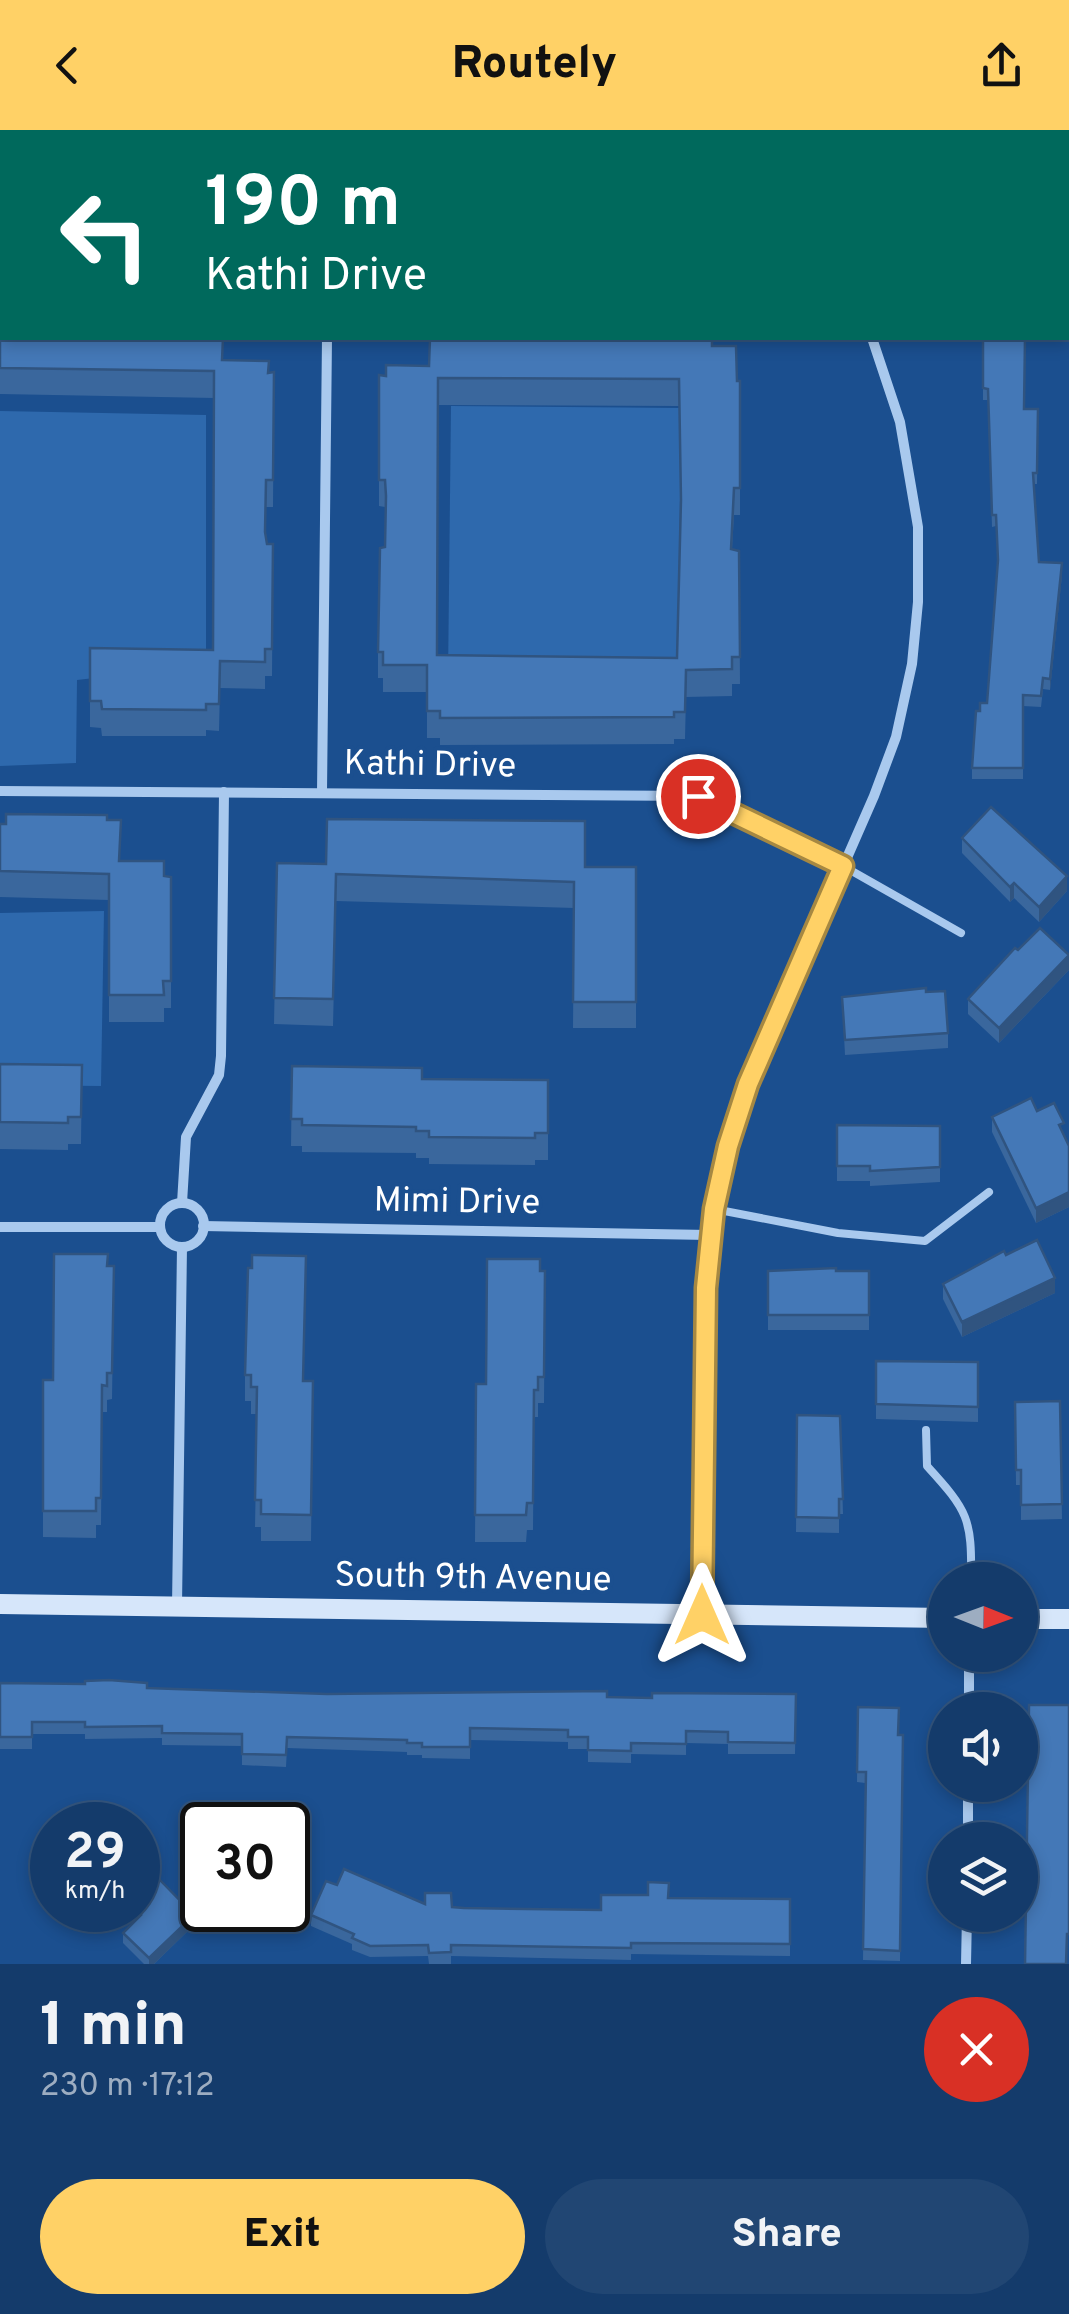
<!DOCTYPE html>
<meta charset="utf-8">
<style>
:root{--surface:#143b6b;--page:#214673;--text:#f1f3f6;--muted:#9dadc1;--line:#33557e;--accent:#ffd166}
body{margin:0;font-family:Overpass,sans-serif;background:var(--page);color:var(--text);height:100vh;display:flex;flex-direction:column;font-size:38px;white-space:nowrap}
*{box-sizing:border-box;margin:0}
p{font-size:32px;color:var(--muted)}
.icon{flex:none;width:55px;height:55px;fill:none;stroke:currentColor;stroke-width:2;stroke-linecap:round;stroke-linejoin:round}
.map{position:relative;height:1834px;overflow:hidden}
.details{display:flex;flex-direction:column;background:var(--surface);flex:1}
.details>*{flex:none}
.hud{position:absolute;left:0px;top:0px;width:1070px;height:210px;box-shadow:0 5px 15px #0003,0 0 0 2px var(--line);background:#00695c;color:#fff;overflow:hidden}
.needle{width:65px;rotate:91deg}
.buttons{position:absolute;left:928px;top:1432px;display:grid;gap:20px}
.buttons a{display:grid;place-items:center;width:110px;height:110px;border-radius:50%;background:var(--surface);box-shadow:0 5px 15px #0003,0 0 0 2px var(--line);font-size:50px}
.speed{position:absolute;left:30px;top:1672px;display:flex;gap:20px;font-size:50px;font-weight:700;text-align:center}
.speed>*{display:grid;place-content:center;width:130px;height:130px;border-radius:50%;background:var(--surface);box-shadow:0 5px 15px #0003,0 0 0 2px var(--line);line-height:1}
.speed small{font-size:25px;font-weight:400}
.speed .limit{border:5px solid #111;border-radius:15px;background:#fff;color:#111}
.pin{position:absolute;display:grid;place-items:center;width:85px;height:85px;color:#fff;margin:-42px;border:5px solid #fff;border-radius:50%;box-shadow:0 2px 10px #0007}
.me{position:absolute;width:110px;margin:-55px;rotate:0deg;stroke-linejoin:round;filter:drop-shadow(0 0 8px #0008)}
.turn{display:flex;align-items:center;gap:35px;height:210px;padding:0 40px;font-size:45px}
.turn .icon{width:130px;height:130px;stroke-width:2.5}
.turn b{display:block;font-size:70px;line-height:85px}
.round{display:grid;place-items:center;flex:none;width:105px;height:105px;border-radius:52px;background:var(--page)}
.summary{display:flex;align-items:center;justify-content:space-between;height:170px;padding:0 40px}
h1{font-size:60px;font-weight:800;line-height:75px}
.primary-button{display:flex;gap:20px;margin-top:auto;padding:20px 40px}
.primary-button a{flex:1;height:115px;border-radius:60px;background:var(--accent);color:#111;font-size:40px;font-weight:800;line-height:115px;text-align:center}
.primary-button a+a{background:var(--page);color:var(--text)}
header{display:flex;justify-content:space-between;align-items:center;height:130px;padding:0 40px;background:var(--accent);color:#111;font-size:45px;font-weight:800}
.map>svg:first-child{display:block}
.green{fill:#2e69ad}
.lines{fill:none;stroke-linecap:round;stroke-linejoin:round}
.lane{stroke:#a9c9ee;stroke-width:8}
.street{stroke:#a9c9ee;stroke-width:10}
.secondary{stroke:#d6e6fa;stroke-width:20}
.wall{fill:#3a679d;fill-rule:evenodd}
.shaded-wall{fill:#305480}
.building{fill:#4478b7;stroke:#305480;stroke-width:2.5;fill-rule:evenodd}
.route-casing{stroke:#a68842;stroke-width:25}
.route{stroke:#ffd166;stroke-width:18}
.labels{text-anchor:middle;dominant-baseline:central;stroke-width:8;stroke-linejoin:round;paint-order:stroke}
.street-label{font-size:35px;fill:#fff;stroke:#1b4f8f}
</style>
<header><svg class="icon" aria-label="back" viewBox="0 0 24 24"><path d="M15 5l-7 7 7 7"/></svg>Routely<svg class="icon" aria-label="share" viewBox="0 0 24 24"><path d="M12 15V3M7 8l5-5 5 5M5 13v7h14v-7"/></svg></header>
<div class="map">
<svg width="1069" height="1834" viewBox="0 0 1069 1834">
<rect width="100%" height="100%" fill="#1b4f8f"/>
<g class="green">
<polygon points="451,276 681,278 678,551 448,548"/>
<polygon points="0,281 206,285 206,535 77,550 76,633 0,636"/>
<polygon points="104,781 101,956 0,955 0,783"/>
</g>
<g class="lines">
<g class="lane">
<polyline points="843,736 961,803"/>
<polyline points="714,1079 838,1103 925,1111 989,1062"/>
<path d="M 926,1300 L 927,1336 C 968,1381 972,1388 971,1450"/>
</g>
<g class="street">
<polyline points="808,0 809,2"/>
<polyline points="0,160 2,160"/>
<polyline points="0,661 699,666 843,736"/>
<polyline points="322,662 327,208"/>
<polyline points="182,1073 186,1007 219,945 221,926 224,662"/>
<circle cx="182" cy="1095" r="22"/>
<polyline points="203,1096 709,1105"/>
<polyline points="0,1097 160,1097"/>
<polyline points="177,1476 182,1117"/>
<polyline points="702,1485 706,1137 721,1041 748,954 874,666 896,607 912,534 918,472 918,397 900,292 872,208"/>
<polyline points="969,1580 969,1525"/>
<polyline points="968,1710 968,1655"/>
<polyline points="966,1834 967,1785"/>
</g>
<g class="secondary">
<polyline points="0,1474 945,1488"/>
<polyline points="1020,1489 1069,1489"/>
</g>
</g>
<g class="wall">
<rect x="0" y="20" width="2" height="89"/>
<polygon points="0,180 223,230 268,243 274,242 273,377 266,377 266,404 267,414 273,414 272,546 265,546 265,559 220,558 219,601 206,600 206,606 102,606 101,598 90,597 90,518 213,520 214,268 0,264"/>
<polygon points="983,208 1024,279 1038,279 1037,354 1034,354 1039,432 1062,445 1050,560 1043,559 1041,577 1023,576 1023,649 972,649 972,638 980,581 987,573 998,435 996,396 992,397 988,270 983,270"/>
<path d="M 712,216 L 737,251 L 740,251 L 740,385 L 734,385 L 732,419 L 739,421 L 740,554 L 732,554 L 732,566 L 686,567 L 685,609 L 674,609 L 674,614 L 440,615 L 440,608 L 427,608 L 427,562 L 383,562 L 383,548 L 378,548 L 378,522 L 385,417 L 386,388 L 385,377 L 379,376 L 379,245 L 386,246 L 429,236 ZM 438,275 L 679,276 L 681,382 L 677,528 L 437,525 Z"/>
<polygon points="107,690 120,731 164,746 171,747 171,878 164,878 164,892 109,892 109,770 0,767 0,694"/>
<polygon points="962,708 1067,761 1039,792 1014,768 1010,772 962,723"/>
<polygon points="277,733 636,737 636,898 573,898 574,778 336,771 333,896 274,894"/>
<polygon points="1018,820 1069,840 999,913 968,884 968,869"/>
<polygon points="926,862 948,903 948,918 845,925 842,867"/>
<polygon points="0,934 82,935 81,1014 68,1014 68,1020 0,1019"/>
<polygon points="292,936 422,949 548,950 548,1030 535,1030 535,1035 429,1034 429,1028 416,1028 416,1023 302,1022 302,1016 291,1016"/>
<polygon points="1037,981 1064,1005 1069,1016 1069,1077 1036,1093 992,1002 992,987"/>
<polygon points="837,995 940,996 940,1052 870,1056 870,1051 837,1051"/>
<polygon points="1006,1125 1055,1163 962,1207 943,1169 943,1154"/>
<polygon points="107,1136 114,1136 112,1269 107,1270 107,1282 102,1282 101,1395 96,1395 96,1408 43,1407 43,1250 53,1250"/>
<polygon points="540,1141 545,1141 544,1273 538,1273 538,1287 534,1287 533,1400 527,1400 526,1412 475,1412 476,1254 486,1254"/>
<rect x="768" y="1141" width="101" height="59"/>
<polygon points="876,1231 978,1232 978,1292 876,1289"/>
<polygon points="245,1245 313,1251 311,1411 261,1411 261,1397 255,1397 257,1284 251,1284 251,1271 245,1271"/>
<polygon points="1060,1271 1062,1389 1021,1390 1021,1355 1016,1355 1015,1272"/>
<polygon points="797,1285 840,1286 843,1384 839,1384 839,1403 796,1402"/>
<polygon points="0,1553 327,1564 652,1568 796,1564 795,1624 728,1624 728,1614 686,1613 686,1625 631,1624 631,1633 588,1632 588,1619 568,1619 568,1612 470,1610 470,1629 422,1628 422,1625 407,1625 407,1622 287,1618 286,1637 242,1635 242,1616 162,1615 162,1608 85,1609 85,1604 32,1604 32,1619 0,1619"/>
<polygon points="858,1577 898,1605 903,1605 900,1831 863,1830 865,1653 857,1652"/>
<polygon points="337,1755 425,1774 464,1778 601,1780 669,1768 790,1769 790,1826 631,1824 631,1830 451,1826 451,1834 429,1834 428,1826 370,1827 352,1820 352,1814 311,1796 311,1785"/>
<polygon points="130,1780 138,1780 194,1795 154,1834 144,1834 123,1813 123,1803 136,1790 130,1784"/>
<rect x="216" y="1780" width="62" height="10"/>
</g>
<g class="shaded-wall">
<polygon points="1062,433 1062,445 1050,560 1050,549"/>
<polygon points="1067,746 1067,761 1039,792 1039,777"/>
<polygon points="1014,753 1014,768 1010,772 1010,757"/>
<polygon points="1069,825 1069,840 999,913 999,898"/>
<polygon points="1069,1062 1069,1077 1036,1093 1036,1078"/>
<polygon points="1055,1148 1055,1163 962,1207 962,1192"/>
<polygon points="194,1785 194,1795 154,1834 149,1834 149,1828"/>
</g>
<g class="building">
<rect x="90" y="0" width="63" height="2"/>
<polygon points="260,0 318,0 318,2 259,2"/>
<rect x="551" y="0" width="60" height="2"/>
<rect x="900" y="0" width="34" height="2"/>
<rect x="0" y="20" width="2" height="62"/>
<polygon points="0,180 2,180 2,208 223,208 222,230 269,231 268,243 274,242 273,350 266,350 265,402 267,414 273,414 272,519 265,519 265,532 220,531 219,574 206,574 206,580 102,579 101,571 90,571 90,518 213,520 214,241 0,238"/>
<path d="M 430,208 L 712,208 L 712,216 L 736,216 L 737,251 L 740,251 L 740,358 L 734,358 L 731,419 L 739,421 L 740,527 L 732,527 L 732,539 L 686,540 L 685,582 L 674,582 L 674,587 L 440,588 L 440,581 L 427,581 L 427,535 L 383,535 L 383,522 L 378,522 L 380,418 L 385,417 L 386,366 L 385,350 L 379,350 L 379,245 L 386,246 L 386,235 L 429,236 ZM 438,248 L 679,249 L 681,370 L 677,528 L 437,525 Z"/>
<polygon points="983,208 1025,208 1024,279 1038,279 1037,343 1033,343 1039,432 1062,433 1050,549 1043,548 1041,566 1023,565 1023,638 972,638 976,581 980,581 980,573 987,573 998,430 996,385 992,385 988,259 983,258"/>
<polygon points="991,677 1067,746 1039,777 1014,753 1010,757 962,708"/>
<polygon points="6,684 107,685 107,690 121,690 119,731 164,731 164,746 171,747 171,851 163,851 164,865 109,865 109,744 0,741 0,694 6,694"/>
<polygon points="327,689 585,691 585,737 636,737 636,872 573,872 574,752 336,744 333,869 274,868 277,733 326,734"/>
<polygon points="1040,798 1069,825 999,898 968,869 1015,818 1018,820"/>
<polygon points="926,858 926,862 945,861 948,903 845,910 842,867"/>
<polygon points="0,934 82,935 81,987 68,987 68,993 0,992"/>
<polygon points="292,936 422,938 422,949 548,950 548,1003 535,1003 535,1008 429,1007 429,1001 416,1001 416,997 302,995 302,989 291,989"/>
<polygon points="1031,968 1037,981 1054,973 1064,993 1059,995 1069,1016 1069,1062 1036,1078 992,987"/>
<polygon points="837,995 940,996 940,1037 870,1041 870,1036 837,1036"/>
<polygon points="1037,1110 1055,1148 962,1192 943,1154 1004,1121 1006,1125"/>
<polygon points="54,1124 108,1124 107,1136 114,1136 112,1243 107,1243 107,1256 102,1255 101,1368 96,1368 96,1381 43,1381 43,1250 53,1250"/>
<polygon points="252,1125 306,1126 303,1251 313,1251 311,1385 261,1384 261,1370 255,1370 257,1257 251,1257 251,1245 245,1245 248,1138 252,1138"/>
<polygon points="487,1129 540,1129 540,1141 545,1141 544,1247 538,1247 538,1260 534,1260 533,1373 527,1373 526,1385 475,1385 476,1254 486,1254"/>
<polygon points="836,1138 836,1141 869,1141 869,1185 768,1185 768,1141"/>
<polygon points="876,1231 978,1232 978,1277 876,1274"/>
<polygon points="1060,1271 1062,1374 1021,1375 1021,1340 1016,1340 1015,1272"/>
<polygon points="797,1285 840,1286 843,1369 839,1369 839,1388 796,1387"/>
<polygon points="109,1550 147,1553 147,1558 327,1564 607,1561 607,1567 652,1568 652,1563 796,1564 795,1613 728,1612 728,1602 686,1601 686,1614 631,1613 631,1621 588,1620 588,1607 568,1607 568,1600 470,1598 470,1617 422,1617 422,1613 407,1613 407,1610 287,1607 286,1625 242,1624 242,1604 162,1603 162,1596 85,1597 85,1592 32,1592 32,1607 0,1607 0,1553 85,1554 85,1551"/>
<polygon points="1029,1575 1069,1575 1069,1804 1067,1804 1066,1834 1025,1834"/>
<polygon points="858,1577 899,1578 898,1605 903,1605 900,1821 863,1819 866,1642 857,1642"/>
<polygon points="344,1739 425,1774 425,1763 451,1763 452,1777 464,1778 601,1780 601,1765 648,1765 648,1752 669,1753 668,1768 790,1769 790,1814 631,1813 631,1818 451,1815 451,1822 429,1823 428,1815 370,1816 352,1808 354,1804 311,1785 326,1751 337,1755"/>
<polygon points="157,1747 194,1785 149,1828 123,1803 141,1785 136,1780 138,1780 138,1766"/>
</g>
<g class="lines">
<defs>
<polyline id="route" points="698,666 843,736 748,954 728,1016 714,1079 706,1158 702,1485"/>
</defs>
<use href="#route" class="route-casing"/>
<use href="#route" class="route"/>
</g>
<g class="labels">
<g class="street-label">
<text transform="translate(430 636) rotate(1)">Kathi Drive</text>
<text transform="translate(457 1073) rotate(1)">Mimi Drive</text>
<text transform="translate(473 1449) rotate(1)">South 9th Avenue</text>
</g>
</g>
</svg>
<div class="buttons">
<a><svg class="needle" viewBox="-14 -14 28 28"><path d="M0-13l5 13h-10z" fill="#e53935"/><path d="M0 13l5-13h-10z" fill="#9dadc1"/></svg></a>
<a><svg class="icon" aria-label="sound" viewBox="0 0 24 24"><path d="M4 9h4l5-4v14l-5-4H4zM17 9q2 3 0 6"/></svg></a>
<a><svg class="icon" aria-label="layers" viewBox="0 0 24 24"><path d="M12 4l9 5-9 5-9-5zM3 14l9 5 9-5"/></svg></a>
</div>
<div class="speed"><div>29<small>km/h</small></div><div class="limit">30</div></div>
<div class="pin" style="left:698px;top:666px;background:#d93025"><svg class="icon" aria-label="arrive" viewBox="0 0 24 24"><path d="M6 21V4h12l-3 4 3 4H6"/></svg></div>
<svg class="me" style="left:702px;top:1485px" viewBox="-20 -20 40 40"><path d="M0-17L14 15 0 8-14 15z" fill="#ffd166" stroke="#fff" stroke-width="4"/></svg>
<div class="hud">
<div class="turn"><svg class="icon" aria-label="left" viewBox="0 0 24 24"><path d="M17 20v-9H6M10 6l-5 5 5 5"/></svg><div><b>190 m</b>Kathi Drive</div></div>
</div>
</div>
<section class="details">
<div class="summary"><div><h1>1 min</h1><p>230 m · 17:12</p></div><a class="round" style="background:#d93025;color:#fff"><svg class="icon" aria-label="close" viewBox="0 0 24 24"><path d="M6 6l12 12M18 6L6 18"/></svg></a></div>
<div class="primary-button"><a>Exit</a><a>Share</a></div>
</section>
